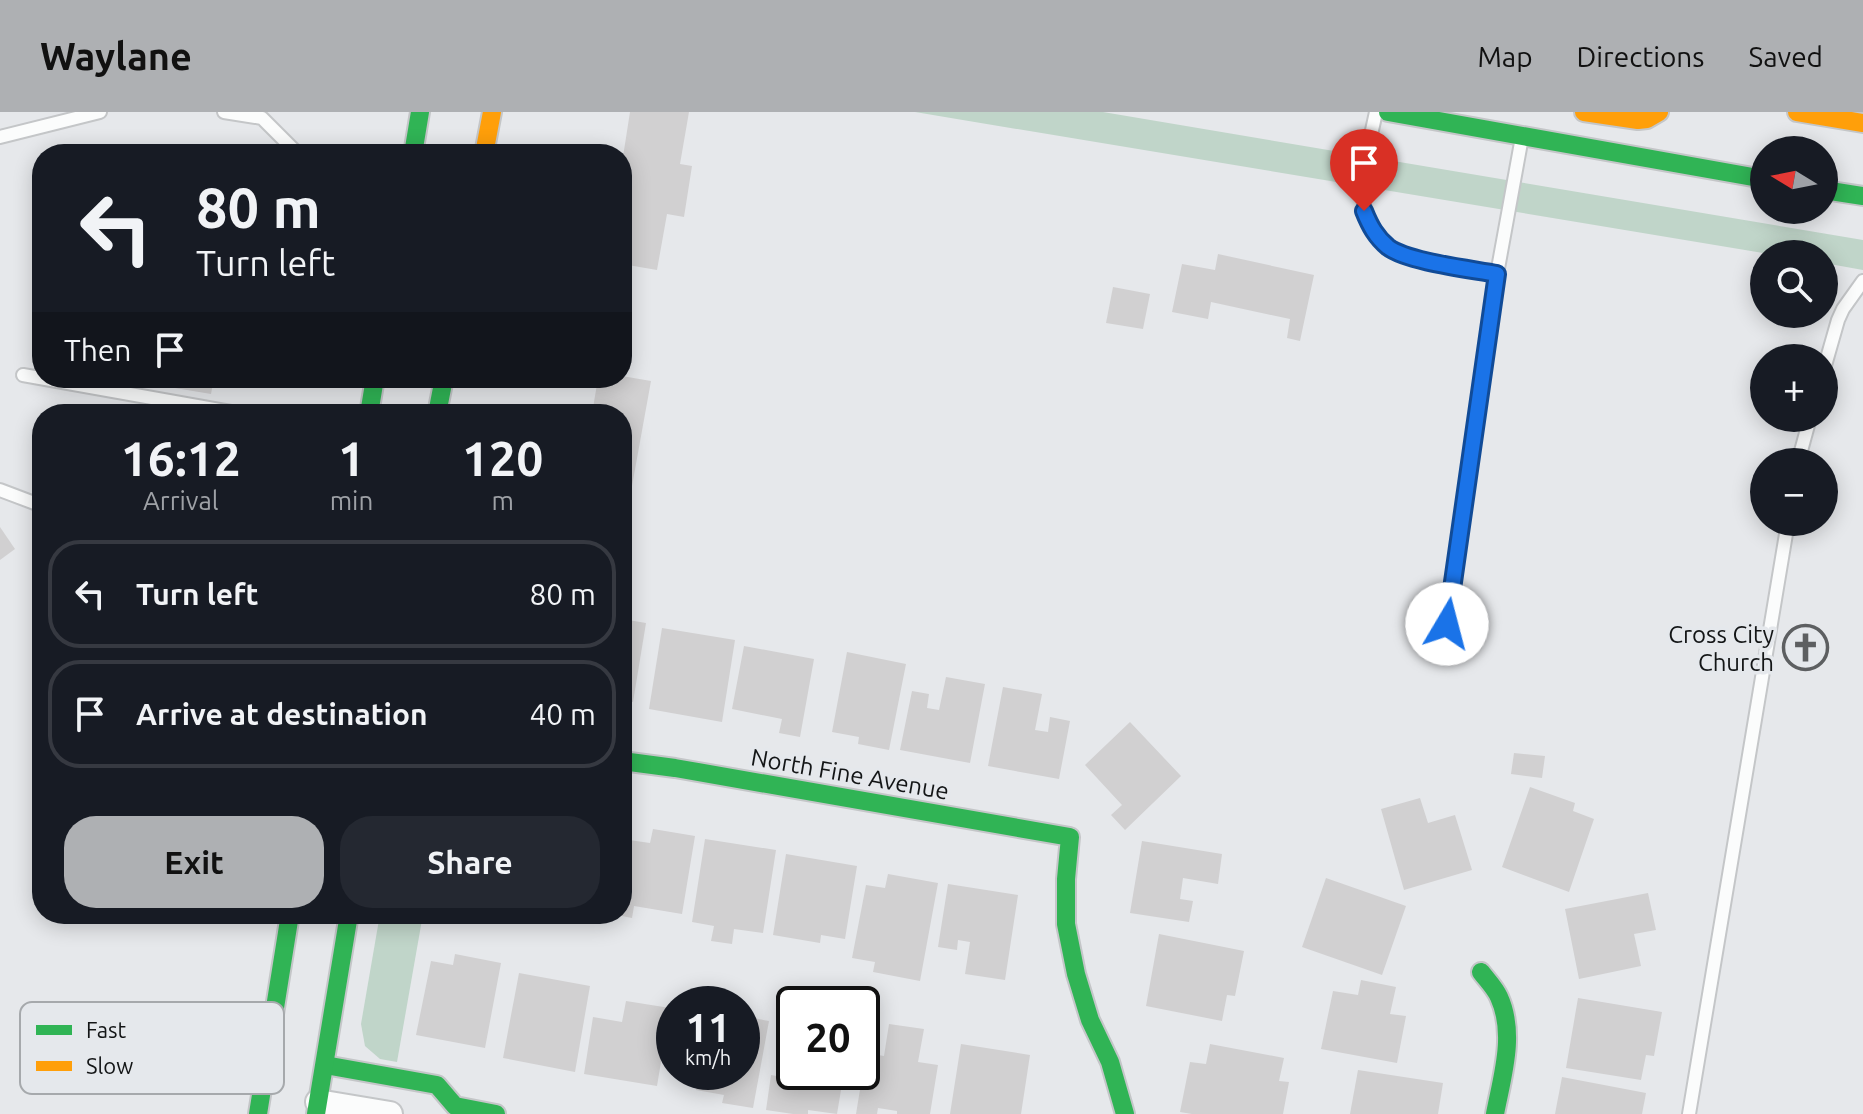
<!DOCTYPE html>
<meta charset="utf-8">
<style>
:root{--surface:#171b24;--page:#242831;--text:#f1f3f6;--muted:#9ea1a6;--line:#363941;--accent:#aeb0b3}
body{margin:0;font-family:Ubuntu,sans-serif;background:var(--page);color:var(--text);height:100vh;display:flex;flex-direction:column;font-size:30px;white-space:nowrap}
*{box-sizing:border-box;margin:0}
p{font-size:26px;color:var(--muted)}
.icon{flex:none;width:44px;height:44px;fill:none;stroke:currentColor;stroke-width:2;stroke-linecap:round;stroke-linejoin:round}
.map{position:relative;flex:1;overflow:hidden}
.side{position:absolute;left:32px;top:292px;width:600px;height:520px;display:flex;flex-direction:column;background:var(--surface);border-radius:32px;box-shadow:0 4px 20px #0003}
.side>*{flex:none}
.hud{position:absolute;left:32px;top:32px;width:600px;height:244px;border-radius:32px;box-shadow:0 4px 20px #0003;background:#171b24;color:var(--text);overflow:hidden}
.needle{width:52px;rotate:280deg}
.fabs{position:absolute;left:1750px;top:24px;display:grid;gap:16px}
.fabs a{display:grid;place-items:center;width:88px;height:88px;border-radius:50%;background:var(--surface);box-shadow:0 4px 20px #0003;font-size:40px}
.speed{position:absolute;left:656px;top:874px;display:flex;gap:16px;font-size:40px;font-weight:700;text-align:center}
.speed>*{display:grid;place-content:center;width:104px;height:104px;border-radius:50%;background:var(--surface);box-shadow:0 4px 20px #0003;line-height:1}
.speed small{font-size:20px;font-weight:400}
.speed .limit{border:4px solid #111;border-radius:12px;background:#fff;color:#111}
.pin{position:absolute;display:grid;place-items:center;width:68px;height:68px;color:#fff;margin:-82px -34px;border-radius:50% 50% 50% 0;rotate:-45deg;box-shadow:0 0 8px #0007}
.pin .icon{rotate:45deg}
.me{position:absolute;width:88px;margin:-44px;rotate:8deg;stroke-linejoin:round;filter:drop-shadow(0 0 6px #0008)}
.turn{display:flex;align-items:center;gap:28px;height:168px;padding:0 32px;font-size:36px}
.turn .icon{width:104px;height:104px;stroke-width:2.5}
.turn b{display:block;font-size:56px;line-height:68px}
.then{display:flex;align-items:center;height:76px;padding:0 32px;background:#0003;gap:16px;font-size:30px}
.eta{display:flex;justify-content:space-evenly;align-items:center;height:136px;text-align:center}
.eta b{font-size:48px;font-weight:700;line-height:56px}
.cta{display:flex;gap:16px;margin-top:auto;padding:16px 32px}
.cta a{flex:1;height:92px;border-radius:32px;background:var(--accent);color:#111;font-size:32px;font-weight:700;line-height:92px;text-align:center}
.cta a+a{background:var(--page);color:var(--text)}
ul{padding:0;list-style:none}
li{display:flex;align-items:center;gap:24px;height:108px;margin:0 16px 12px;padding:0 16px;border:4px solid var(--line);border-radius:32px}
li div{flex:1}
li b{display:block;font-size:30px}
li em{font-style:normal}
header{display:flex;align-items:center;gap:48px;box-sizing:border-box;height:112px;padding:0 40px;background:var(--accent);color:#111}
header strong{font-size:38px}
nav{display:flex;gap:44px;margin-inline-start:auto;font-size:28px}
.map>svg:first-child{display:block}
.green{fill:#c0d5c9}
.building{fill:#d1d0d1}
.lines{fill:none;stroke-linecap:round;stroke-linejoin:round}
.lane-casing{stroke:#c4c6c8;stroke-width:16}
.street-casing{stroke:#c4c6c8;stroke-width:28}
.fast-casing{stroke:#c4c6c8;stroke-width:22}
.slow-casing{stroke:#c4c6c8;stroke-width:22}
.lane{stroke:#fbfcfc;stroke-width:12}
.street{stroke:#fbfcfc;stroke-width:24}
.fast{stroke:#30b455;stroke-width:18}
.slow{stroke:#ff9f0a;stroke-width:18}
.route-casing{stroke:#114b97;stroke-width:20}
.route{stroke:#1a73e8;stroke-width:14}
.labels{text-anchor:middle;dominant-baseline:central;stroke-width:7;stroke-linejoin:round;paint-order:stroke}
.poi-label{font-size:24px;fill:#131516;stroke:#e5e8ec;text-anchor:end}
.street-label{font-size:24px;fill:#131516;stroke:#e5e8ec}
.key{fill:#e5e8ec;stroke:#a6a9ac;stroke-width:2}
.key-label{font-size:22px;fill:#131516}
</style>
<header>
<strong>Waylane</strong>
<nav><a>Map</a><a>Directions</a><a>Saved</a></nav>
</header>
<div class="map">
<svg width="1863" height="1002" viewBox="0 0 1863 1002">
<rect width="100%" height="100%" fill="#e6e8eb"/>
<g class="green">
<polygon points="915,0 1103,0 1863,128 1863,158 1824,151 1824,142 1769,142"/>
<polygon points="380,802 423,802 397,950 380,947 365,934 361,912"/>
</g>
<g class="building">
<polygon points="630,0 689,0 680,52 692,54 684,105 667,102 657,158 622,152 622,51"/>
<polygon points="99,34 142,40 142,42 98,42"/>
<polygon points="1218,142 1314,163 1300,229 1287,226 1290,207 1211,190 1208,207 1172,200 1182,152 1215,158"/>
<polygon points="1113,175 1150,182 1143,217 1106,211"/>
<polygon points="622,264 651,269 628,396 622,395 622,302 592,302 598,266 622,266"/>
<polygon points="127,266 214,266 211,282 127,268"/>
<polygon points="0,415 15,437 0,448"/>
<polygon points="622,507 646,511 633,590 622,588"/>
<polygon points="662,516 735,528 722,610 649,597"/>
<polygon points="744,534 814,547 800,625 779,621 782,607 732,597"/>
<polygon points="847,540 906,552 889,638 858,632 859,625 832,620"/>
<polygon points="946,565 985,572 970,651 900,638 912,579 929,582 927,596 939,598"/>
<polygon points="1003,575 1042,582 1035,618 1048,620 1050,605 1070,609 1059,667 988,654"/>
<polygon points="1130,610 1181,664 1125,718 1111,703 1122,693 1085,653"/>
<polygon points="1514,641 1545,644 1542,666 1511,662"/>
<polygon points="1530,675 1575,691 1573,699 1594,707 1569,780 1502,755"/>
<polygon points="1420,686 1428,711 1455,703 1472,758 1404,778 1381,697"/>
<polygon points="653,717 695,724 682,802 634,794 632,806 622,804 622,727 650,731"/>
<polygon points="705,727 776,738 763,821 734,817 732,832 711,829 714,814 692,810"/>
<polygon points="1142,729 1222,742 1218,772 1183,766 1180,787 1193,789 1189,810 1130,801"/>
<polygon points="786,742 857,754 845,827 821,823 820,831 773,823"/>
<polygon points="888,762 938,771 920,869 873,860 875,850 852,846 866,773 885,776"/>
<polygon points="1326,766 1406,794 1382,863 1302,835"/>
<polygon points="948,772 1018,783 1005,868 965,862 970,830 958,828 957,838 938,835"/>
<polygon points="1648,781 1656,818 1634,822 1641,854 1579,867 1565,797"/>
<polygon points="1159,822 1244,839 1235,884 1227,883 1222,909 1146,894"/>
<polygon points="455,842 501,851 485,936 416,923 431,849 453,853"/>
<polygon points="519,861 590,874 575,960 503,946"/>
<polygon points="1361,868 1396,875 1390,902 1406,904 1397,951 1321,937 1333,879 1358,883"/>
<polygon points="1578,886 1662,900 1654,944 1646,943 1641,968 1566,956"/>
<polygon points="626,889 670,896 657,974 584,962 593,905 622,910"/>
<polygon points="742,904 769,909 753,996 722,991 724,983 696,978 700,960 742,960"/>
<polygon points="889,912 924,917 918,950 938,953 930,1002 897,1002 897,999 878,996 877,1002 856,1002 866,941 884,944"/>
<polygon points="791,913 794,914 794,960 844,960 837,1002 808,998 808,1002 793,1002 766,998 771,963 782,965"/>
<polygon points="961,932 1030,943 1021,1002 950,1002"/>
<polygon points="1210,932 1284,946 1279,969 1289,970 1283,1002 1192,1002 1180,1000 1190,950 1206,952"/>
<polygon points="1358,958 1443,971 1438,1002 1350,1002"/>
<polygon points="1562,965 1646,981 1642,1002 1555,1002"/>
</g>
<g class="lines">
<defs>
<g id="lane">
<polyline points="224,0 262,6 298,42"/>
<path d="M 1376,0 C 1366,48 1342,121 1405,144 C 1414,147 1426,148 1436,150 C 1456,154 1477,158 1497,162"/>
<polyline points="0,25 100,0"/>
<polyline points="1824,257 1838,208 1843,197 1863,169"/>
<polyline points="23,263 242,302"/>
<polyline points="1798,350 1810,306"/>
<polyline points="0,378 37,392"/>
<polyline points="1447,512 1497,162 1522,25"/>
<polyline points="1689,1002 1788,410"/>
</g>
<polyline id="street" points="318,990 390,1002"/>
<g id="fast">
<polyline points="1388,0 1764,67"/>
<polyline points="413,42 420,0"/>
<polyline points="1824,78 1863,84"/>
<polyline points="369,302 375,266"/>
<polyline points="437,302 444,266"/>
<polyline points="622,649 675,656 1070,725 1066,767 1066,812 1076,862 1090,908 1110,950 1125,1002"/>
<path d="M 1481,860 C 1487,868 1495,876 1499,885 C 1516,922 1502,965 1495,1002"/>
<polyline points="325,953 437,973 455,994 496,1002"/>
<polyline points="258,1002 290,802"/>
<polyline points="316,1002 349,802"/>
</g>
<g id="slow">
<polyline points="1584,0 1638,8 1647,7 1659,0"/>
<polyline points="1797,0 1863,11"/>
<polyline points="484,42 492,0"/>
</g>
</defs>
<use href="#lane" class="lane-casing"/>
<use href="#street" class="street-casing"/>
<use href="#fast" class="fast-casing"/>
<use href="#slow" class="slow-casing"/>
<use href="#lane" class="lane"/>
<use href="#street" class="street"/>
<use href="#fast" class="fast"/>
<use href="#slow" class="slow"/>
</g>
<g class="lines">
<defs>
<path id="route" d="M 1364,99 C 1370,114 1376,125 1388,135 C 1408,150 1471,157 1497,162 L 1447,512"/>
</defs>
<use href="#route" class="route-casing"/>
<use href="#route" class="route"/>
</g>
<defs>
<symbol id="church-ring" viewBox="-11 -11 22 22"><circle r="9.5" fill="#e5e8ec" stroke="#5d5f61" stroke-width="1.5"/><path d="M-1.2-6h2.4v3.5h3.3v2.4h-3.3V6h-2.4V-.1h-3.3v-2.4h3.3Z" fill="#5d5f61"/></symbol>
</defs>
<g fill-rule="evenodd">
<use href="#church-ring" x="1780" y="510" width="51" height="51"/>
</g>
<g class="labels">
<g class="poi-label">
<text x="1774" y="522">Cross City<tspan x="1774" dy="28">Church</tspan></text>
</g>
<g class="street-label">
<text transform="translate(850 662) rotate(10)">North Fine Avenue</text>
</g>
</g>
<rect x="20" y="890" width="264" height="92" rx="12" class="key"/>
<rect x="36" y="913" width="36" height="10" fill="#30b455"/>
<rect x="36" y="949" width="36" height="10" fill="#ff9f0a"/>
<g class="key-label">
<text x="86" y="926">Fast</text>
<text x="86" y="962">Slow</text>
</g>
</svg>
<div class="fabs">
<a><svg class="needle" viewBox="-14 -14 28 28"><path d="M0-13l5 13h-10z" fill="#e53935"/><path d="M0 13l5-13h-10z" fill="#9ea1a6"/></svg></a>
<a><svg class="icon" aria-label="search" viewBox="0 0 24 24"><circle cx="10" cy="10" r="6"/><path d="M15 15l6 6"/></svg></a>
<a>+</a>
<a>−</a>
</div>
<div class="speed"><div>11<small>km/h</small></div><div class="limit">20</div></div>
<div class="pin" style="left:1364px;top:99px;background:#d93025"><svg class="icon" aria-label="arrive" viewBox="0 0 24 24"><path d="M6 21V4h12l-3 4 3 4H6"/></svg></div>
<svg class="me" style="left:1447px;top:512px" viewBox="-20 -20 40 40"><circle r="19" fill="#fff"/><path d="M0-13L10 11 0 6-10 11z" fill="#1a73e8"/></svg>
<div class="hud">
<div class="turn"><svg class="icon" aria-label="left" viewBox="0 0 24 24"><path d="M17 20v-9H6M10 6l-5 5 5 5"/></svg><div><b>80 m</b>Turn left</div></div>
<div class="then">Then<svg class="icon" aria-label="arrive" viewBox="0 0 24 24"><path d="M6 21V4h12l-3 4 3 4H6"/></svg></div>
</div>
<section class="side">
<div class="eta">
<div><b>16:12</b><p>Arrival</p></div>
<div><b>1</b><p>min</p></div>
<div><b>120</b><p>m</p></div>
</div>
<ul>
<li><svg class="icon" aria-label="left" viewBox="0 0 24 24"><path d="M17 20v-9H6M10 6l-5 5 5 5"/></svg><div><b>Turn left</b></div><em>80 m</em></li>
<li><svg class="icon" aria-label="arrive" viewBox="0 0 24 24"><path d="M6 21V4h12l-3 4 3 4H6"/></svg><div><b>Arrive at destination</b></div><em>40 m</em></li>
</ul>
<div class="cta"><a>Exit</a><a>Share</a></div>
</section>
</div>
